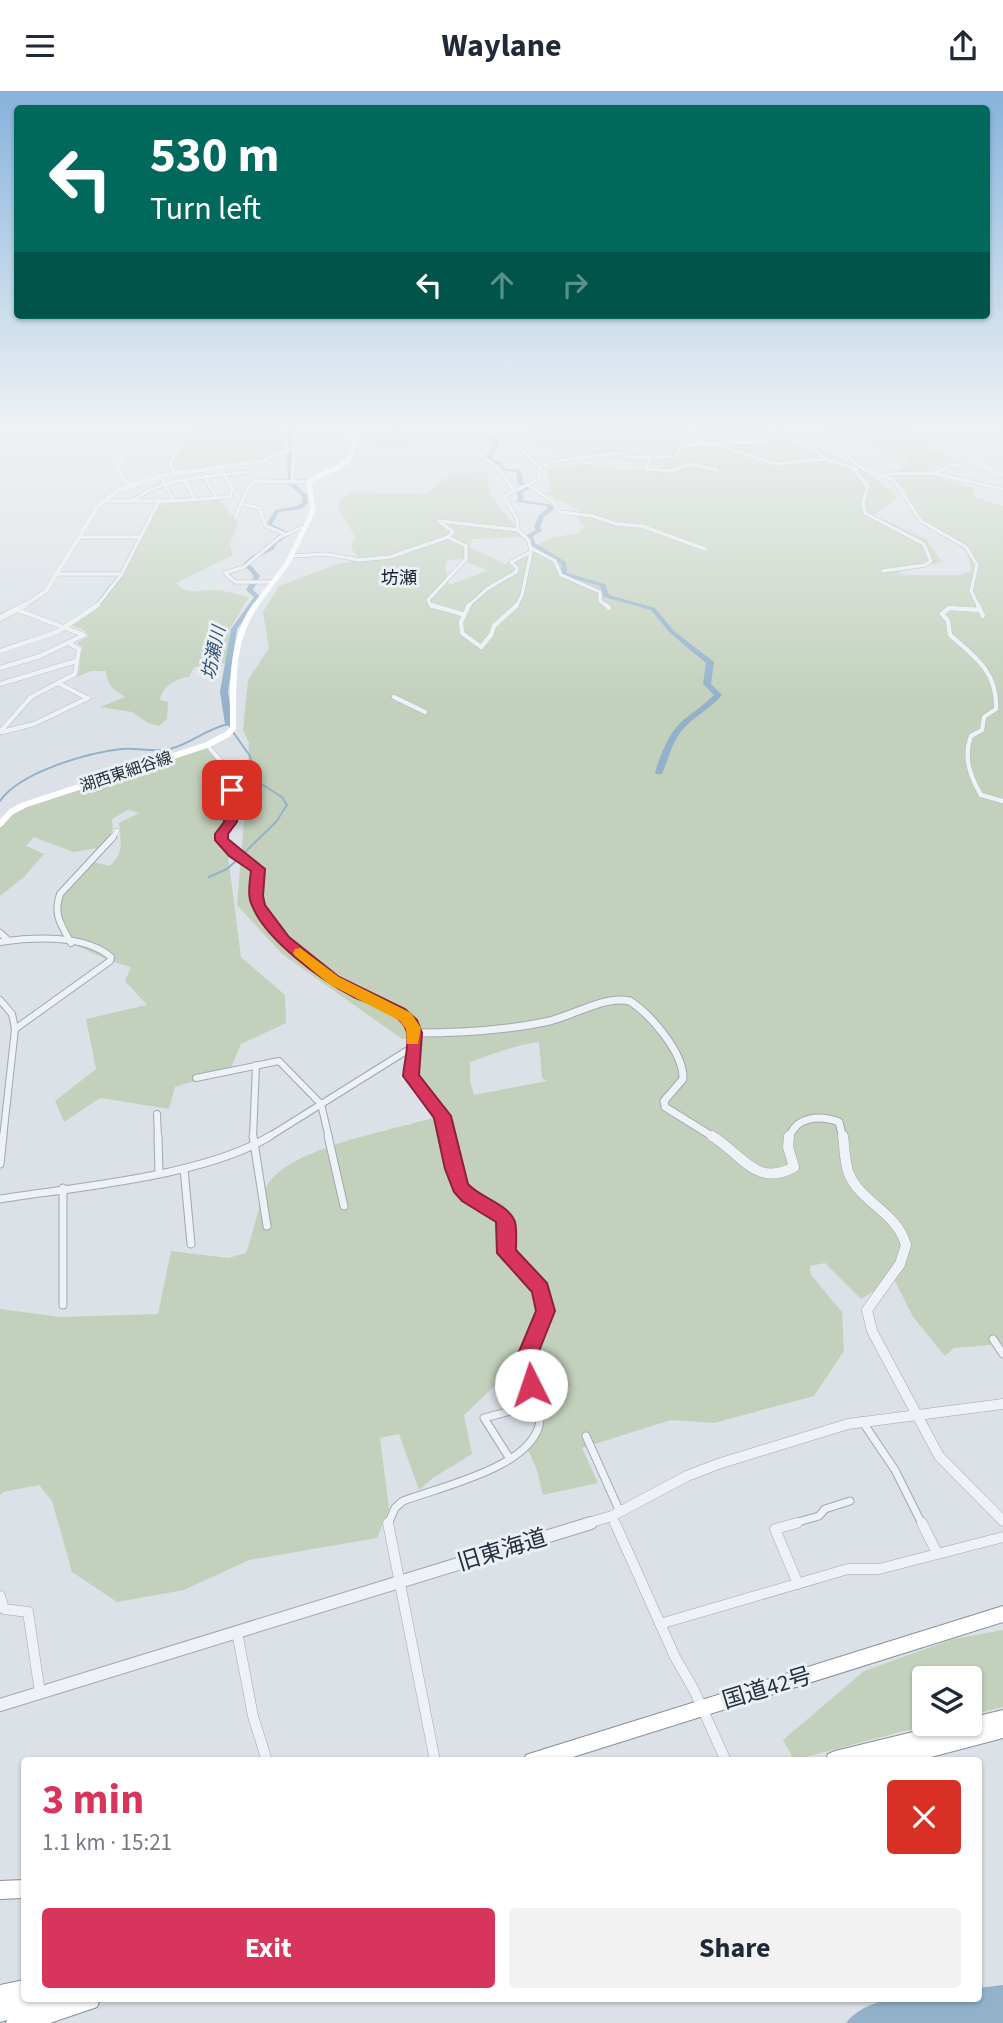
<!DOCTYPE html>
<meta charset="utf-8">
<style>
:root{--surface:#fff;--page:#f2f2f3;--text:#1f2937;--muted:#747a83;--accent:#d7355b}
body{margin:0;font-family:"Source Sans 3","Noto Sans JP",sans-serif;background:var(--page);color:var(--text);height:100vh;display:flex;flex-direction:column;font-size:26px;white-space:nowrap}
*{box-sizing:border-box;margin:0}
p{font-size:23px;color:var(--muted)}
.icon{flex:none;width:38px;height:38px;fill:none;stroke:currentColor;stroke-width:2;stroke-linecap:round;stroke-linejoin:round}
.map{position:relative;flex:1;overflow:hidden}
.side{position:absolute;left:21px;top:1666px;width:961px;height:245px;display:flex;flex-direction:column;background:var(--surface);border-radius:7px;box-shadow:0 2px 5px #0004}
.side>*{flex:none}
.guide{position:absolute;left:14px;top:14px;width:976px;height:214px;border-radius:7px;box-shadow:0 2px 5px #0004;background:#00695c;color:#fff;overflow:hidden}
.tools{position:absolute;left:912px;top:1575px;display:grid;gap:14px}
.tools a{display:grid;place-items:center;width:70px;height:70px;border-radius:7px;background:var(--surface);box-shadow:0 2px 5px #0004;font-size:35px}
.pin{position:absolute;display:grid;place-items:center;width:60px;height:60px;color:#fff;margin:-30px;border-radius:14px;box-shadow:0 4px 10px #0006}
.me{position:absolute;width:77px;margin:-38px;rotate:356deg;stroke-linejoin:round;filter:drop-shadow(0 0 5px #0008)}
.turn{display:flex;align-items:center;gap:24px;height:147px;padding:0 21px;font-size:32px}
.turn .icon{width:91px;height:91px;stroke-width:2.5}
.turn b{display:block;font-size:49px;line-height:60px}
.lanes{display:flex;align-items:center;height:66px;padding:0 21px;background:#0003;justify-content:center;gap:35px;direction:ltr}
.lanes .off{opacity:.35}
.round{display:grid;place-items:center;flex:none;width:74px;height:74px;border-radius:7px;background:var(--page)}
.headline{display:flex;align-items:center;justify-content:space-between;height:119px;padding:0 21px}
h1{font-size:42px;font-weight:700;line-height:52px;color:var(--accent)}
.primary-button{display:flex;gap:14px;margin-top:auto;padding:14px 21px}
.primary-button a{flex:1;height:80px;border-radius:7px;background:var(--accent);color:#fff;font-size:28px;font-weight:700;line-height:80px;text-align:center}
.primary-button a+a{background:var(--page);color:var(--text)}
header{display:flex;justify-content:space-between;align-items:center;height:91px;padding:0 21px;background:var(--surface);font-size:32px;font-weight:700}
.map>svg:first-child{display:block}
.green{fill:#c3d1bc;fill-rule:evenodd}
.water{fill:#93b2ca}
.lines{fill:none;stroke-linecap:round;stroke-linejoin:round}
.stream{stroke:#93b2ca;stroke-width:2}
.river{fill:#93b2ca;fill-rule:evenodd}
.minor-far4-casing{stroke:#a0a8b1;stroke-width:4.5}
.minor-far3-casing{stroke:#a0a8b1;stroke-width:5}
.minor-far2-casing{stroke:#a0a8b1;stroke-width:8}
.minor-far1-casing{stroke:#a0a8b1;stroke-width:9}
.minor-casing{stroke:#a0a8b1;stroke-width:11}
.tertiary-far4-casing{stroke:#a0a8b1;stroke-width:5}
.tertiary-far3-casing{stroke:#a0a8b1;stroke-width:7}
.tertiary-far2-casing{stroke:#a0a8b1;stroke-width:9}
.tertiary-far1-casing{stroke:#a0a8b1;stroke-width:11}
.tertiary-casing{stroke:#a0a8b1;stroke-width:14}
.trunk-casing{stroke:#828f9e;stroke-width:2}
.motorway-casing{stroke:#828f9e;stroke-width:2}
.minor-far4{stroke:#eef1f5;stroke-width:3.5}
.minor-far3{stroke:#eef1f5;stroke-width:4.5}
.minor-far2{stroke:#eef1f5;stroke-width:6}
.minor-far1{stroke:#eef1f5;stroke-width:7}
.minor{stroke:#eef1f5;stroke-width:10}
.tertiary-far4{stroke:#eef1f5;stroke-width:4.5}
.tertiary-far3{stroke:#eef1f5;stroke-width:6}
.tertiary-far2{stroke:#eef1f5;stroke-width:7}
.tertiary-far1{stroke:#eef1f5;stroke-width:10}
.tertiary{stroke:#eef1f5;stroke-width:12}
.secondary-far1{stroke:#fff;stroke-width:5}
.secondary{stroke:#fff;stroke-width:6}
.trunk{fill:#fff;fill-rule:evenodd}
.motorway{fill:#fff;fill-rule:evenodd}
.route{fill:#d7355b;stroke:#8c223b;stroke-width:2}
.slow{fill:#f59e0b}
.labels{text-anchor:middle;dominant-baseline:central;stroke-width:6;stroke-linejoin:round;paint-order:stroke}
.far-street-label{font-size:16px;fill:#24303e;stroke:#ebf0f5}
.far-neighbourhood-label{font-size:18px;fill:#17212e;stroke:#ebf0f5}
.far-water-label{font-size:18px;font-style:italic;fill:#2c5274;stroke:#ebf0f5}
.near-street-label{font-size:23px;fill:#24303e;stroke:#ebf0f5}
</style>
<header><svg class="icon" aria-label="menu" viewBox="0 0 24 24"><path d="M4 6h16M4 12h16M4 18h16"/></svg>Waylane<svg class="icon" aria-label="share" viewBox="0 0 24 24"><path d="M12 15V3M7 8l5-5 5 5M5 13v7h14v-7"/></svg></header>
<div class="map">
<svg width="1003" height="1932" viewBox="0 0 1003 1932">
<rect width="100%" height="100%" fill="#dbe1e7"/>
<g class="green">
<polygon points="188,336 273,336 286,344 287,361 254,370 177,381 171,370"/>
<path d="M 526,336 L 776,336 L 847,370 L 875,387 L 898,407 L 874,424 L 926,448 L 942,471 L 898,481 L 903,484 L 959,484 L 971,480 C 968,442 948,452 926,432 C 913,419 907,400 895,386 L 909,370 L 816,336 L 919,336 L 911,337 L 906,343 L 923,346 L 932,355 L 928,359 L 948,364 L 961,371 L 929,377 L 927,383 L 974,397 L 973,405 L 1003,415 L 1003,1253 L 954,1257 L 945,1265 L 913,1226 L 894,1188 L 861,1208 L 825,1172 L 810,1175 L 811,1184 L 842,1221 L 844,1260 L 814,1305 L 714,1332 L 671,1329 L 582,1357 L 598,1392 L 543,1404 L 537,1379 L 528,1359 L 540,1325 L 531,1295 L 501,1289 L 464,1324 L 472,1363 L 433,1387 L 419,1399 L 399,1343 L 380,1347 L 389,1418 L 377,1447 L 249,1469 L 184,1499 L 117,1511 L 72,1481 L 52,1410 L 39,1394 L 3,1401 L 0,1405 L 0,1218 L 61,1226 L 158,1223 L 171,1160 L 228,1167 L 246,1162 C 253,1143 258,1117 265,1099 C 282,1057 392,1040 432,1027 L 423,989 L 411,968 L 420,946 L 402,948 L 282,863 L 237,814 L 246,707 L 249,652 L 243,639 L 248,589 L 269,557 L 263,521 L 279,495 L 337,473 L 360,469 L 351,457 L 355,446 L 339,418 L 339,410 L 351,401 L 425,403 L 452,383 L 488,380 L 489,402 L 524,446 L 472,448 L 470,456 L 505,473 L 550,447 L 578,442 L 584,435 L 577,428 L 579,419 L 545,402 L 551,400 L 547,378 L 584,373 L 605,375 L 623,380 L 635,378 L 657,381 L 662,378 L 660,375 L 534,356 L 527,345 ZM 460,468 L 487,479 L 487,480 L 449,494 L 445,475 L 448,469 ZM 539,951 L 542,987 L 547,990 L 474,1004 L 470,989 L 470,971 C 493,963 515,954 539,951 Z"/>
<polygon points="401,338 409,356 376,359 369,341"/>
<path d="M 219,408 L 238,432 L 230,454 L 233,464 L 176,492 C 189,506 199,498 214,499 C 225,499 238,504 249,506 L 230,538 L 227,569 L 225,572 L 194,576 L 189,586 C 176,587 162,596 160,609 L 168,611 L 167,628 L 159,635 L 148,632 L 132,621 L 100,616 L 125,606 C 114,598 107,595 106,580 L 91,580 L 77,586 C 82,576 78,567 83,557 L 77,552 L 89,545 L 85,540 L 72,534 C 120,509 128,449 163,412 Z"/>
<path d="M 205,655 L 226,679 L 234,723 L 227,758 L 241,866 L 285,904 L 286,932 L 241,953 L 230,979 L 175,996 L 169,1018 L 100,1007 L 64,1031 L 55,1010 L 96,978 L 86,928 L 147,914 L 125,890 L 131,876 L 110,870 L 71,852 L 56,821 L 64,795 L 93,771 L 109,775 C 124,765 121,748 119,732 L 139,722 L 128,719 L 112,728 L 113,738 L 105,756 L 73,761 L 34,746 L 26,755 L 44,763 L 24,786 L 0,805 L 0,734 L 20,715 Z"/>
<polygon points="1003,1539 1003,1616 970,1624 970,1587 924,1587 924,1633 931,1633 794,1669 783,1649 864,1580 953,1548"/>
</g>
<path class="water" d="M 1003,1894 L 1003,1932 L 846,1932 C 876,1896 936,1908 978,1908 L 978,1897 Z"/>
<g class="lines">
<g class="stream">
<polyline points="233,641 250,665 255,689 282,706 287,714 276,731 241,765"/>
<path d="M 0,710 C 20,681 87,662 121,658 C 137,656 154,662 170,658 C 191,653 207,637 229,633 L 230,636"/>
<polyline points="209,786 227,778 237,769"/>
</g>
<g class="river">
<polygon points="286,336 292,336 293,358 288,357"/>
<path d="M 479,336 L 484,336 L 499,349 L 498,358 L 492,364 L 493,368 L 502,372 L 505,377 L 521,379 L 524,392 L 533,396 L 522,402 L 524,406 L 522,409 L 553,414 L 553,419 L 544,426 L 540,436 L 542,440 L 533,445 L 535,452 L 566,471 L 567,482 L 605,493 L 609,504 L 655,517 L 674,540 L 714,571 L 711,593 L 722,604 C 711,617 695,625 684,637 C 672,650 669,667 662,683 L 656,683 L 655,681 C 661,663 668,643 682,630 C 693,621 704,614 714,604 L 703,593 L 706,572 L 670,542 L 651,519 L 604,506 L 600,495 L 562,484 L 561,473 L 530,454 L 527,444 L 536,439 L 534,436 L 539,424 L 548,417 L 547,415 L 516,411 L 518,406 L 516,401 L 525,396 L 518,393 L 516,381 L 501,379 L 498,374 L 489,370 L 486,364 L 492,358 L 493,349 Z"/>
<polygon points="290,360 293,362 294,392 307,404 308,412 301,418 279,421 272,433 287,441 288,445 277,452 273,459 256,467 250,473 260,485 253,499 261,506 237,538 228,601 233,633 229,635 225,633 220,601 231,538 254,506 246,499 254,485 243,473 252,465 269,457 273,450 282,444 266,434 275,419 297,415 302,411 302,405 288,393 287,362"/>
</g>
<defs>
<g id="minor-far4">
<polyline points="285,336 287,361"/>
<polyline points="293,336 294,355 297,356"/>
<polyline points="461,336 478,356 477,361 499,378 513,399"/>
<polyline points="483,336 493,344 514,344"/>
<polyline points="514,336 514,352 540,376"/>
<polyline points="685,336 692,343 692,347 703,353"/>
<polyline points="765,336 814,357 825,368 857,378"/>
<polyline points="812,336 863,378 894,389 921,430 966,456 977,474 971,500 979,516"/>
<polyline points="723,352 726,357 775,373 825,368"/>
<polyline points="290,359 294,360 292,391"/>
<polyline points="650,366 646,378 670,380 691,373 717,379"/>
<polyline points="540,376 555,370 620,362 630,367 676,365 679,358 687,354 760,351 785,344"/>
<polyline points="853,378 868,395 863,411 865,422 924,453 931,470 925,474 883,480"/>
<polyline points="938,381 951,374 961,374"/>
<polyline points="175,383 170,373 189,336"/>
<polyline points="888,383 933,382 1003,398"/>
<polyline points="160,385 174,410"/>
<polyline points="205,387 217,407"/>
<polyline points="185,390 195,408"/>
<polyline points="255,390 309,391"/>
<polyline points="527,393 552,410 560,421 593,425 616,433 642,435 705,458"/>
<polyline points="103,410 174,410 230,406 233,398 220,377"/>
<path d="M 132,410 C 166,385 209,386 249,381"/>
<polyline points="241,413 259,417 266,435 283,442"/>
<polyline points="235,427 248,397 255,390"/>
<polyline points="518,439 517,428 504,405 539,388 540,376"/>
<polyline points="80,446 139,446"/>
<polyline points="448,446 453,441 439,430 518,439 529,450 531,461"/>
<polyline points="531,457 555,470 561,484 600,501 600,510 608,516"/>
<polyline points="292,465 326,463 359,469 390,466 448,446 466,455 466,468 428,509 431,515 435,516"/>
<polyline points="57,483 119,483"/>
<polyline points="274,491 235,491 225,482 244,476 280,446 305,435"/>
<polyline points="96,516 121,484 159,410"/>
<polyline points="467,516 487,498 516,481 517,477 511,471 531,461"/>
<polyline points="516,516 522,504 531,461"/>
</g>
<g id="minor-far3">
<polyline points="431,514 462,523"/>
<polyline points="469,514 461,531 462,542 481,556 491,544 494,535 517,514"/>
<polyline points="606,514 609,517"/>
<polyline points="978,514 983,525"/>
<path d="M 980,519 L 949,517 L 942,523 L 948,530 L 950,544 C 975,565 998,582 996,618 L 984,626 L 982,639 L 971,645 C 963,666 970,685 981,704 L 1003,710"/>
<polyline points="0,560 57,541 98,514"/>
<polyline points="0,577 40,565 84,544 18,519"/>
<polyline points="58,592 87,607"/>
<polyline points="0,593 76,570"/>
<polyline points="394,606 425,621"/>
<polyline points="0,641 31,606 75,583 79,558 70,553"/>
<polyline points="2,641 34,633 88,607"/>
<polyline points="207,654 231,682 231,731 221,743 221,748"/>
<polyline points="112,748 117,740"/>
</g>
<g id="minor-far2">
<path d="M 221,746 L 233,762 L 258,778 C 258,788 254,800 257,810 C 267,841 316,881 345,896 C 365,906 404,913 413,937 C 418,951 409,970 411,985 L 442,1025 L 446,1047"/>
<polyline points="0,842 8,849"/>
<path d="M 0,851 C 33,846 84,843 111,866 L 110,870 L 15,938"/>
<path d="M 71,852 C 61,833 53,825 60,803 L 113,746"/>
<polyline points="0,909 12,923 15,938 3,1047"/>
<polyline points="196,987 279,970 321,1013 329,1047"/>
<polyline points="157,1023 158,1047"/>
<polyline points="253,1047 256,974"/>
<polyline points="267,1047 411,957"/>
</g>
<g id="minor-far1">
<polyline points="158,1045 159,1082"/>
<polyline points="253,1045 267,1135"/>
<polyline points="328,1045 344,1115"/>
<polyline points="0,1073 3,1045"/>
<polyline points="184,1078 191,1153"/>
<polyline points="63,1097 63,1214"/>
<path d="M 0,1108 C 76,1096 206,1085 270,1045"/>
<polyline points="993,1248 1003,1263"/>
<polyline points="862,1330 895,1379 922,1433"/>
<polyline points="586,1345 620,1421"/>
<polyline points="510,1368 484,1327 537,1313"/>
<polyline points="612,1425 616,1433"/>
<path d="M 388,1433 L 395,1417 L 403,1410 C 439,1396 539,1375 540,1327 C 540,1307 523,1290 525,1270 C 526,1252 540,1236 546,1220 L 535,1189 L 507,1162 L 507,1132 L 468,1105 L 460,1096 L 446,1045"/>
<polyline points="791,1433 819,1425 825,1418 850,1410"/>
</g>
<g id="minor">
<polyline points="388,1432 435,1670"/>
<polyline points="615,1432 675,1566 694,1599 726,1670"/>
<polyline points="797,1432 775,1438 798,1493"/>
<polyline points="922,1432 937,1462"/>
<polyline points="0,1505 4,1518 28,1521 40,1602"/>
<polyline points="660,1533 848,1478 879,1478 1003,1446"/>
<polyline points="237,1541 253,1625 267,1670"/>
</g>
<g id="tertiary-far4">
<polyline points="1003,347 967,346 948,353 986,377 1003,384"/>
<polyline points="130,393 121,386 117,375 140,336"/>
<polyline points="22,516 46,500 98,415 118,399 160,385 263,370 341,337"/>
</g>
<polyline id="tertiary-far3" points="0,527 25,514"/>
<g id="tertiary-far2">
<path d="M 414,942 C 458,942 502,940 545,931 C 572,926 603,904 630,910 C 651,924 684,962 683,988 L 664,1010 L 665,1016 L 715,1047"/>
<path d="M 789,1047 C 796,1025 820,1024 839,1031 L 843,1047"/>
</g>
<g id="tertiary-far1">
<path d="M 712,1045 C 742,1063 756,1097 794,1076 L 788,1056 L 789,1045"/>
<path d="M 843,1045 C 845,1057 844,1071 849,1083 C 861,1112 897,1121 906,1154 L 900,1173 L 867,1219 L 872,1240 L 939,1365 L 1003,1430"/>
<polyline points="585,1433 612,1425 687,1385 718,1373 848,1333 1003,1313"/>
</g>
<polyline id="tertiary" points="0,1614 591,1432"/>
<g id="trunk">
<polygon points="1003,1515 1003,1531 560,1670 524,1670 526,1664 532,1662"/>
<polygon points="1003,1631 1003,1647 916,1670 874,1670 876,1664 882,1662"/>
<polygon points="24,1789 24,1807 0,1808 0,1790"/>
</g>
<g id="motorway">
<polygon points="1003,1619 1003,1637 875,1670 826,1670 828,1663 835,1660 946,1633 970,1633 970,1627"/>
<polygon points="24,1889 24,1908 100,1908 97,1916 50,1932 6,1932 7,1929 0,1931 0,1894"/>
</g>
</defs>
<use href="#minor-far4" class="minor-far4-casing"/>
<use href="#minor-far3" class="minor-far3-casing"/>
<use href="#minor-far2" class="minor-far2-casing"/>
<use href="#minor-far1" class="minor-far1-casing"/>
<use href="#minor" class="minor-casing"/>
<use href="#tertiary-far4" class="tertiary-far4-casing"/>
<use href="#tertiary-far3" class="tertiary-far3-casing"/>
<use href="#tertiary-far2" class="tertiary-far2-casing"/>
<use href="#tertiary-far1" class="tertiary-far1-casing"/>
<use href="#tertiary" class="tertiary-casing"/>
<use href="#trunk" class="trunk-casing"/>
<use href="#motorway" class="motorway-casing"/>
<use href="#minor-far4" class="minor-far4"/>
<use href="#minor-far3" class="minor-far3"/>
<use href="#minor-far2" class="minor-far2"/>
<use href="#minor-far1" class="minor-far1"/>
<use href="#minor" class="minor"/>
<use href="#tertiary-far4" class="tertiary-far4"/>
<use href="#tertiary-far3" class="tertiary-far3"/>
<use href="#tertiary-far2" class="tertiary-far2"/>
<use href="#tertiary-far1" class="tertiary-far1"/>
<use href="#tertiary" class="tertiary"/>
<path class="secondary-far1" d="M 254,516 L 287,473 L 313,420 L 309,391 C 332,374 352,382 354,347 L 341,336"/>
<path class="secondary" d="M 0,733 L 11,721 L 24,714 L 207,654 L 228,643 L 233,637 C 233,596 230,548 256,514"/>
<use href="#trunk" class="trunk"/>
<use href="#motorway" class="motorway"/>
</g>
<linearGradient id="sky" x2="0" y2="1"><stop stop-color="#86b3dc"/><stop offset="0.55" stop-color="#eff2f4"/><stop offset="1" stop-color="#eff2f4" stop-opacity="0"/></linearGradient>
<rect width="1003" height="607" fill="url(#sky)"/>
<path class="route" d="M 232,696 L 238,699 L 237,731 L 228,743 L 228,748 L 265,778 L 263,805 L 265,814 L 289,846 L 339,886 L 405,918 L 417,929 L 422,942 L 419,984 L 451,1025 L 468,1093 C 480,1107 509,1113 515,1131 C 517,1139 516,1151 516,1159 L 547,1192 L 555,1220 L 535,1270 L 541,1294 L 538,1301 L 531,1303 L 524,1301 L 515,1270 L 536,1220 L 532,1201 L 497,1162 L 496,1131 L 462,1110 L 454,1101 L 445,1078 L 434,1027 L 403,985 C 404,972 411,947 405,936 C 396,920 369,913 354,906 C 321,889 264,848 251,812 C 247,802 250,790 251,780 L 229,765 L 215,749 L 215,743 L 224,731 L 226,699 Z"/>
<polygon class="slow" points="300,857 339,886 411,922 421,937 418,953 407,953 406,938 400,930 329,893 295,865 293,862 295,858"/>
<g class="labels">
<g class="far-street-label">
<text transform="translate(126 681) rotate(-18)">湖西東細谷線</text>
</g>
<g class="far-neighbourhood-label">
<text x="399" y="487">坊瀬</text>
</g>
<g class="far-water-label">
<text transform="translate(214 562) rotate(-78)">坊瀬川</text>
</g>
<g class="near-street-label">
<text transform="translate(502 1459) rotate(-17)">旧東海道</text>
<text transform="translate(767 1597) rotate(-17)">国道42号</text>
</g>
</g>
</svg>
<div class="tools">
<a><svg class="icon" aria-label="layers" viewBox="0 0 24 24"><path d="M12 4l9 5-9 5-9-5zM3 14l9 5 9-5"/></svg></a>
</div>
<div class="pin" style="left:232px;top:699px;background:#d93025"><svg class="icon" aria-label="arrive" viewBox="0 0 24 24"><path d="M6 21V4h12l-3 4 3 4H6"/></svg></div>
<svg class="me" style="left:531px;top:1294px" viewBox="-20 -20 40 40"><circle r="19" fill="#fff"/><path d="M0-13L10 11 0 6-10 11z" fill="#d7355b"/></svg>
<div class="guide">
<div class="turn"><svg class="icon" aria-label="left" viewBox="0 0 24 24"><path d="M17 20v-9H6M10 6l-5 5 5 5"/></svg><div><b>530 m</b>Turn left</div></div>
<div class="lanes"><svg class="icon" aria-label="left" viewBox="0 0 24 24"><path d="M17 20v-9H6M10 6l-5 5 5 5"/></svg><svg class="icon off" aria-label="ahead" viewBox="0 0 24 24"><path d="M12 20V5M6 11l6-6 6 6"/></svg><svg class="icon off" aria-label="right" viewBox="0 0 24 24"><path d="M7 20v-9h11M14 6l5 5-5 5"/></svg></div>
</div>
<section class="side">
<div class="headline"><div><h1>3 min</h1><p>1.1 km · 15:21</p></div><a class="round" style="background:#d93025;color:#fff"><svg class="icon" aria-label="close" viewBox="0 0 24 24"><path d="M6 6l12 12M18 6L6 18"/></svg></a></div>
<div class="primary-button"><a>Exit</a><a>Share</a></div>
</section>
</div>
